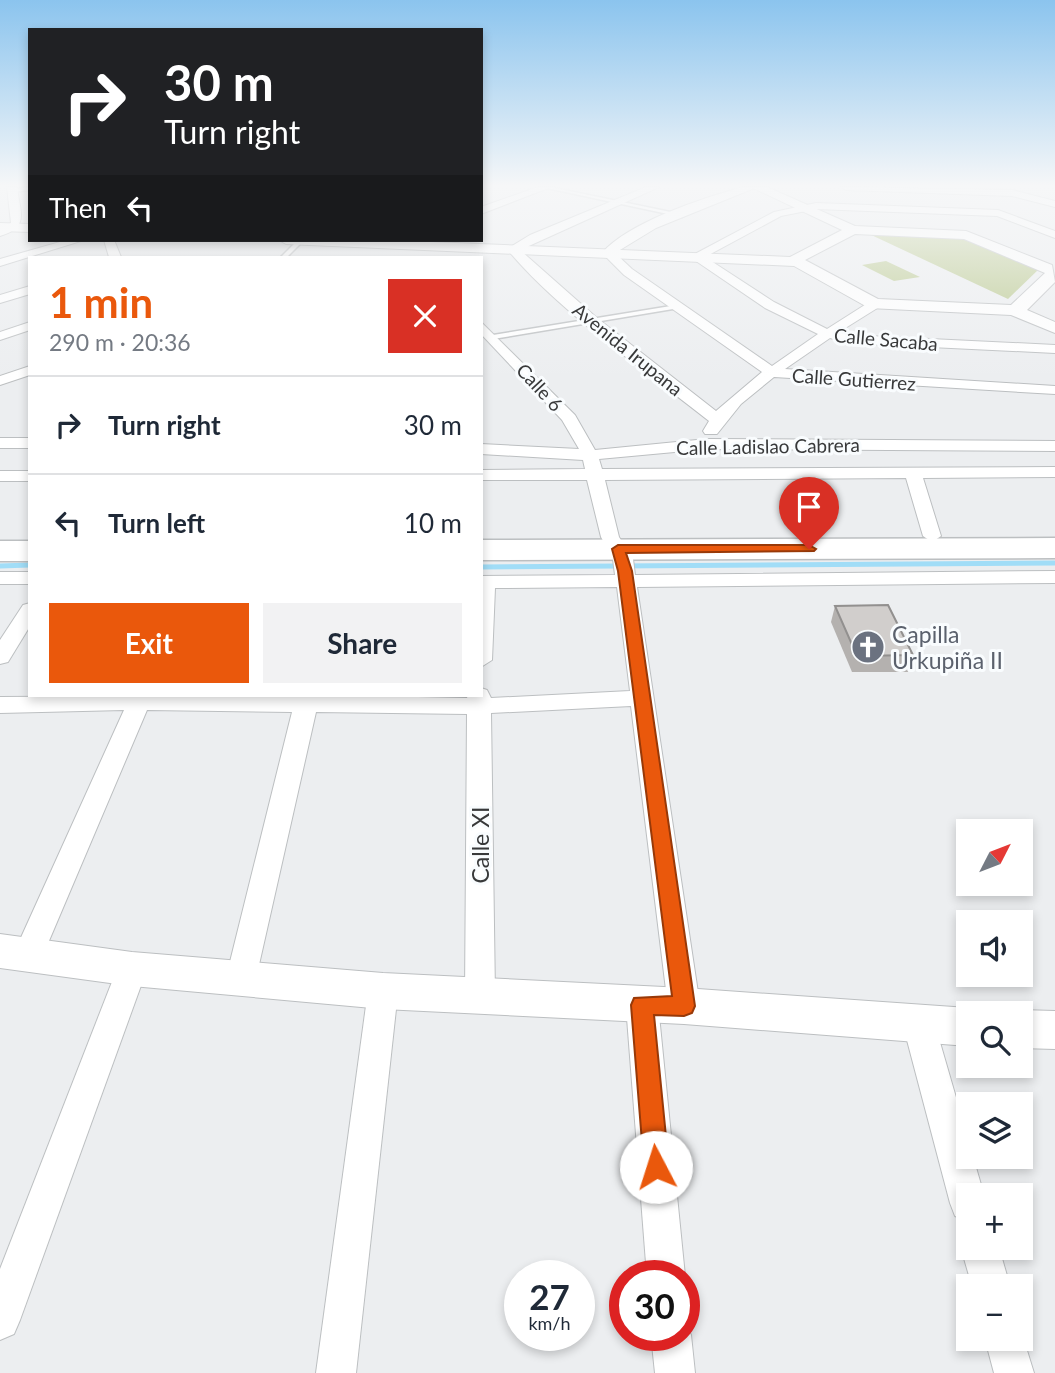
<!DOCTYPE html>
<meta charset="utf-8">
<style>
:root{--surface:#fff;--page:#f2f2f3;--text:#1f2937;--muted:#747a83;--line:#e0e1e3;--accent:#ea580c}
body{margin:0;font-family:Lato,sans-serif;background:var(--page);color:var(--text);height:100vh;display:flex;flex-direction:column;font-size:26px;white-space:nowrap}
*{box-sizing:border-box;margin:0}
p{font-size:23px;color:var(--muted)}
.icon{flex:none;width:38px;height:38px;fill:none;stroke:currentColor;stroke-width:2;stroke-linecap:round;stroke-linejoin:round}
.map{position:relative;flex:1;overflow:hidden}
.side{position:absolute;left:28px;top:256px;width:455px;height:441px;display:flex;flex-direction:column;background:var(--surface);border-radius:0px;box-shadow:0 4px 10px #0003}
.side>*{flex:none}
.top-card{position:absolute;left:28px;top:28px;width:455px;height:214px;border-radius:0px;box-shadow:0 4px 10px #0003;background:#202124;color:#fff;overflow:hidden}
.needle{width:46px;rotate:48deg}
.tools{position:absolute;left:956px;top:819px;display:grid;gap:14px}
.tools a{display:grid;place-items:center;width:77px;height:77px;border-radius:0px;background:var(--surface);box-shadow:0 4px 10px #0003;font-size:35px}
.speed{position:absolute;left:504px;top:1260px;display:flex;gap:14px;font-size:35px;font-weight:700;text-align:center}
.speed>*{display:grid;place-content:center;width:91px;height:91px;border-radius:50%;background:var(--surface);box-shadow:0 4px 10px #0003;line-height:1}
.speed small{font-size:18px;font-weight:400}
.speed .limit{border:10px solid #d22;background:#fff;color:#111}
.pin{position:absolute;display:grid;place-items:center;width:60px;height:60px;color:#fff;margin:-72px -30px;border-radius:50% 50% 50% 0;rotate:-45deg;box-shadow:0 0 7px #0007}
.pin .icon{rotate:45deg}
.me{position:absolute;width:77px;margin:-38px;rotate:355deg;stroke-linejoin:round;filter:drop-shadow(0 0 5px #0008)}
.turn{display:flex;align-items:center;gap:24px;height:147px;padding:0 21px;font-size:32px}
.turn .icon{width:91px;height:91px;stroke-width:2.5}
.turn b{display:block;font-size:49px;line-height:60px}
.then{display:flex;align-items:center;height:66px;padding:0 21px;background:#0003;gap:14px;font-size:26px}
.round{display:grid;place-items:center;flex:none;width:74px;height:74px;border-radius:0px;background:var(--page)}
.overview{display:flex;align-items:center;justify-content:space-between;height:119px;padding:0 21px}
h1{font-size:42px;font-weight:700;line-height:52px;color:var(--accent)}
.button{display:flex;gap:14px;margin-top:auto;padding:14px 21px}
.button a{flex:1;height:80px;border-radius:0px;background:var(--accent);color:#fff;font-size:28px;font-weight:700;line-height:80px;text-align:center}
.button a+a{background:var(--page);color:var(--text)}
ul{padding:0;list-style:none}
li{display:flex;align-items:center;gap:21px;height:98px;padding:0 21px;border-top:2px solid var(--line)}
li div{flex:1}
li b{display:block;font-size:26px}
li em{font-style:normal}
.map>svg:first-child{display:block}
.green{fill:#b9c88d}
.lines{fill:none;stroke-linecap:round;stroke-linejoin:round}
.stream{stroke:#a1ddf7;stroke-width:5}
.service-casing{stroke:#bcbfc1;stroke-width:3}
.minor-casing{stroke:#bcbfc1;stroke-width:2}
.tertiary-casing{stroke:#bcbfc1;stroke-width:2}
.trunk-casing{stroke:#bcbfc1;stroke-width:3}
.service{fill:#fff;fill-rule:evenodd}
.minor{fill:#fff;fill-rule:evenodd}
.tertiary{fill:#fff;fill-rule:evenodd}
.trunk{fill:#fff;fill-rule:evenodd}
.wall{fill:#b4b1af}
.building{fill:#d1cecc;stroke:#92908f;stroke-width:2}
.route{fill:#ea580c;stroke:#983908;stroke-width:2}
.labels{text-anchor:middle;dominant-baseline:central;stroke-width:6;stroke-linejoin:round;paint-order:stroke}
.far-street-label{font-size:19px;fill:#38393a;stroke:#f9fcfe}
.worship-label{font-size:23px;fill:#5b616d;stroke:#f9fcfe;text-anchor:start}
.street-label{font-size:23px;fill:#38393a;stroke:#f9fcfe}
</style>
<div class="map">
<svg width="1055" height="1373" viewBox="0 0 1055 1373">
<rect width="100%" height="100%" fill="#eceef0"/>
<g class="green">
<polygon points="867,233 965,237 1039,269 1008,299"/>
<polygon points="886,261 920,277 894,281 862,265"/>
</g>
<g class="lines">
<g class="stream">
<polyline points="0,566 30,565"/>
<polyline points="481,567 1055,563"/>
</g>
<defs>
<g id="service">
<polygon points="30,187 30,190 12,192 9,190"/>
<polygon points="542,187 550,187 685,215 682,217"/>
<polygon points="298,240 304,240 287,257 281,257"/>
<polygon points="677,305 679,306 679,308 493,339 489,337 493,335"/>
</g>
<g id="minor">
<path d="M 7,187 L 17,187 C 20,213 30,227 0,236 L 0,229 L 11,223 Z"/>
<polygon points="538,187 551,187 481,214 481,207"/>
<path d="M 646,187 L 659,187 L 520,250 L 597,318 L 716,411 L 762,372 L 624,275 L 602,253 C 629,222 703,198 743,187 L 757,187 L 656,228 L 615,253 L 632,269 L 772,366 L 818,334 L 765,308 L 693,259 L 693,255 L 774,212 L 816,203 L 998,210 L 1055,231 L 1055,238 L 997,216 L 816,209 L 781,216 L 705,257 L 774,302 L 827,329 L 871,301 L 879,301 L 879,307 L 839,332 L 848,335 L 1055,345 L 1055,353 L 848,343 L 830,338 L 785,369 L 1055,386 L 1055,394 L 774,377 L 741,404 L 717,434 L 705,434 L 703,431 L 709,421 C 646,371 557,310 507,249 L 530,235 Z"/>
<polygon points="841,187 1012,190 1055,201 1055,207 1012,196 846,190"/>
<polygon points="67,240 84,240 0,266 0,259"/>
<polygon points="104,240 114,240 121,257 109,257"/>
<polygon points="30,286 30,294 0,303 0,295"/>
<polygon points="30,322 30,330 0,340 0,332"/>
<polygon points="481,322 575,415 595,450 707,439 1055,441 1055,451 707,449 599,459 602,469 1055,467 1055,477 923,478 941,536 932,542 923,536 906,478 605,480 619,537 633,559 635,575 1055,571 1055,583 637,587 700,1006 695,1016 684,1020 673,1016 668,1006 631,706 491,713 495,995 491,1005 480,1009 469,1005 465,995 467,714 316,712 256,978 252,987 241,991 230,987 226,978 292,712 147,710 40,962 29,966 18,962 14,953 124,710 0,713 0,697 319,695 467,698 468,695 481,695 481,688 487,690 491,698 630,691 617,587 495,588 492,660 481,667 481,576 615,575 613,559 601,537 587,480 481,480 481,470 585,469 583,460 481,454 481,444 579,449 562,420 481,334"/>
<polygon points="30,366 30,375 0,385 0,376"/>
<rect x="0" y="438" width="30" height="10"/>
<rect x="0" y="471" width="30" height="10"/>
<rect x="0" y="572" width="30" height="12"/>
<polygon points="30,603 30,626 8,662 0,664 0,640 23,605"/>
<polygon points="132,956 143,960 147,969 20,1320 14,1334 0,1340 0,1269 117,969 121,960"/>
<polygon points="383,977 394,981 398,991 356,1373 316,1373 368,991 372,981"/>
<polygon points="642,991 653,995 658,1005 685,1276 684,1278 647,1276 626,1005 631,995"/>
<polygon points="919,1011 930,1015 935,1025 968,1139 968,1157 973,1157 984,1195 968,1195 968,1221 955,1216 950,1203 903,1025 908,1015"/>
<polygon points="967,1235 968,1248 999,1248 1010,1286 972,1286 961,1248"/>
<polygon points="684,1321 691,1335 695,1373 655,1373 651,1335 684,1335"/>
<polygon points="1020,1328 1034,1373 994,1373 985,1339 1020,1339"/>
</g>
<g id="tertiary">
<path d="M 751,187 L 767,187 L 855,226 L 966,231 L 1052,265 L 1055,282 L 1027,310 L 1055,322 L 1055,333 L 1011,315 L 869,308 L 794,266 L 286,244 L 279,240 L 382,240 L 790,257 L 842,230 ZM 855,234 L 964,239 L 1045,273 L 1011,305 L 878,299 L 805,260 Z"/>
<polygon points="0,223 30,224 30,232 0,231"/>
<polygon points="0,934 132,952 383,973 684,988 968,1008 982,1013 968,1013 968,1046 684,1024 383,1009 132,986 0,968"/>
<polygon points="1020,1010 1055,1011 1055,1049 1020,1048 1020,1013 1011,1013"/>
</g>
<g id="trunk">
<polygon points="1055,538 1055,558 481,560 481,540"/>
<rect x="0" y="541" width="30" height="20"/>
</g>
</defs>
<use href="#service" class="service-casing"/>
<use href="#minor" class="minor-casing"/>
<use href="#tertiary" class="tertiary-casing"/>
<use href="#trunk" class="trunk-casing"/>
<use href="#service" class="service"/>
<use href="#minor" class="minor"/>
<use href="#tertiary" class="tertiary"/>
<use href="#trunk" class="trunk"/>
</g>
<polygon class="wall" points="835,606 913,655 908,672 852,672 831,622"/>
<polygon class="building" points="888,605 913,655 857,656 835,606"/>
<linearGradient id="sky" x2="0" y2="1"><stop stop-color="#8bc4ee"/><stop offset="0.49" stop-color="#f6f7f8"/><stop offset="1" stop-color="#f6f7f8" stop-opacity="0"/></linearGradient>
<rect width="1055" height="379" fill="url(#sky)"/>
<polygon class="route" points="809,545 816,549 814,551 626,553 632,571 695,1006 692,1013 684,1016 654,1015 669,1167 665,1176 656,1180 647,1176 644,1167 631,1005 634,998 672,996 618,571 612,549 618,545"/>
<defs>
<symbol id="church-disc" viewBox="-11 -11 22 22"><circle r="9.5" fill="#6b7280" stroke="#f9fcfe"/><path d="M-1.2-6h2.4v3.5h3.3v2.4h-3.3V6h-2.4V-.1h-3.3v-2.4h3.3Z" fill="#fff"/></symbol>
</defs>
<g fill-rule="evenodd">
<use href="#church-disc" x="849" y="628" width="38" height="38"/>
</g>
<g class="labels">
<g class="far-street-label">
<text transform="translate(886 339) rotate(5)">Calle Sacaba</text>
<text transform="translate(628 349) rotate(39)">Avenida Irupana</text>
<text transform="translate(854 379) rotate(4)">Calle Gutierrez</text>
<text transform="translate(540 387) rotate(47)">Calle 6</text>
<text transform="translate(768 446) rotate(-1)">Calle Ladislao Cabrera</text>
</g>
<g class="worship-label">
<text x="892" y="634">Capilla<tspan x="892" dy="26">Urkupiña II</tspan></text>
</g>
<g class="street-label">
<text transform="translate(480 845) rotate(-90)">Calle XI</text>
</g>
</g>
</svg>
<div class="tools">
<a><svg class="needle" viewBox="-14 -14 28 28"><path d="M0-13l5 13h-10z" fill="#e53935"/><path d="M0 13l5-13h-10z" fill="#747a83"/></svg></a>
<a><svg class="icon" aria-label="sound" viewBox="0 0 24 24"><path d="M4 9h4l5-4v14l-5-4H4zM17 9q2 3 0 6"/></svg></a>
<a><svg class="icon" aria-label="search" viewBox="0 0 24 24"><circle cx="10" cy="10" r="6"/><path d="M15 15l6 6"/></svg></a>
<a><svg class="icon" aria-label="layers" viewBox="0 0 24 24"><path d="M12 4l9 5-9 5-9-5zM3 14l9 5 9-5"/></svg></a>
<a>+</a>
<a>−</a>
</div>
<div class="speed"><div>27<small>km/h</small></div><div class="limit">30</div></div>
<div class="pin" style="left:809px;top:549px;background:#d93025"><svg class="icon" aria-label="arrive" viewBox="0 0 24 24"><path d="M6 21V4h12l-3 4 3 4H6"/></svg></div>
<svg class="me" style="left:656px;top:1167px" viewBox="-20 -20 40 40"><circle r="19" fill="#fff"/><path d="M0-13L10 11 0 6-10 11z" fill="#ea580c"/></svg>
<div class="top-card">
<div class="turn"><svg class="icon" aria-label="right" viewBox="0 0 24 24"><path d="M7 20v-9h11M14 6l5 5-5 5"/></svg><div><b>30 m</b>Turn right</div></div>
<div class="then">Then<svg class="icon" aria-label="left" viewBox="0 0 24 24"><path d="M17 20v-9H6M10 6l-5 5 5 5"/></svg></div>
</div>
<section class="side">
<div class="overview"><div><h1>1 min</h1><p>290 m · 20:36</p></div><a class="round" style="background:#d93025;color:#fff"><svg class="icon" aria-label="close" viewBox="0 0 24 24"><path d="M6 6l12 12M18 6L6 18"/></svg></a></div>
<ul>
<li><svg class="icon" aria-label="right" viewBox="0 0 24 24"><path d="M7 20v-9h11M14 6l5 5-5 5"/></svg><div><b>Turn right</b></div><em>30 m</em></li>
<li><svg class="icon" aria-label="left" viewBox="0 0 24 24"><path d="M17 20v-9H6M10 6l-5 5 5 5"/></svg><div><b>Turn left</b></div><em>10 m</em></li>
</ul>
<div class="button"><a>Exit</a><a>Share</a></div>
</section>
</div>
